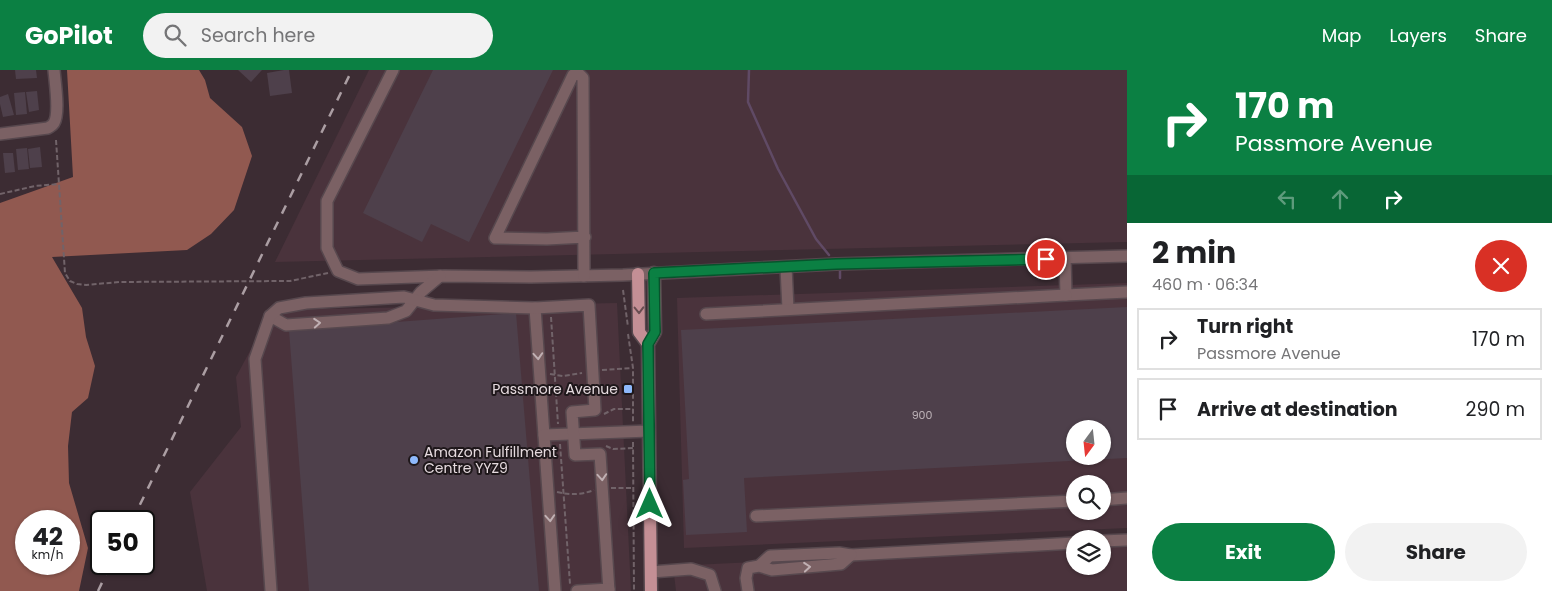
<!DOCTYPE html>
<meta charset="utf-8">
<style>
:root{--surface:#fff;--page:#f2f2f2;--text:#202124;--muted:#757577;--line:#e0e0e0;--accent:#0b8043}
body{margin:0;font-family:Poppins,sans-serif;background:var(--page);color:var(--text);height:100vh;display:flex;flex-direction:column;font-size:19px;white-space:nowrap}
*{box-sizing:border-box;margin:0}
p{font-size:16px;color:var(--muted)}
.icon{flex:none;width:28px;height:28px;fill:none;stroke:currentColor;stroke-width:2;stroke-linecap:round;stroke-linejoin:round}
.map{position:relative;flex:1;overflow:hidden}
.panel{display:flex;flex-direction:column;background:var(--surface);width:425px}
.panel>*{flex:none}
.banner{background:#0b8043;color:#fff;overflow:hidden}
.needle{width:32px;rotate:195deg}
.buttons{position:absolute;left:1066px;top:350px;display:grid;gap:10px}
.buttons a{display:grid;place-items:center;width:45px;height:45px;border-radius:50%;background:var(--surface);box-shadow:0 1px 4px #0004;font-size:25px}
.speed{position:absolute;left:15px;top:440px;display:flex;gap:10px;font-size:25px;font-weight:700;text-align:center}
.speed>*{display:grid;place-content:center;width:65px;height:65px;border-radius:50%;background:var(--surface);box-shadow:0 1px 4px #0004;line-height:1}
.speed small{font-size:12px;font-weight:400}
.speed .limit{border:2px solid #111;border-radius:8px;background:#fff;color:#111}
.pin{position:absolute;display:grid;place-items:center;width:42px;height:42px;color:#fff;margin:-21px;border:2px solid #fff;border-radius:50%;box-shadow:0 1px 5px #0007}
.me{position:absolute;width:55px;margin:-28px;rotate:0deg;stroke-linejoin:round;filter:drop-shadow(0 0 4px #0008)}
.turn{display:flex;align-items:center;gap:18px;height:105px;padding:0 25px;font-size:22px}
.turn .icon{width:65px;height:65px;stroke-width:2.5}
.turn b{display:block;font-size:35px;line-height:42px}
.lanes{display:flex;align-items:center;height:48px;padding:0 25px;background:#0003;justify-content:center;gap:25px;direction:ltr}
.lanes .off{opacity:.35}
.round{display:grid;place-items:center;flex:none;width:52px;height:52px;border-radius:26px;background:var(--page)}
.headline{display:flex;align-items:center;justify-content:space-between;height:85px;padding:0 25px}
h1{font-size:30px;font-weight:700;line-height:38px}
.cta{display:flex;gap:10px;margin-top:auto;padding:10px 25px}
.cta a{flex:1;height:58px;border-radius:30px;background:var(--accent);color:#fff;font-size:20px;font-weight:700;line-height:58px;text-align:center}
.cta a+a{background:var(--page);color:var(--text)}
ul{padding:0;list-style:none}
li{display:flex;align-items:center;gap:15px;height:62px;margin:0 10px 8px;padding:0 15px;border:2px solid var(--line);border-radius:0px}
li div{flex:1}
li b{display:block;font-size:19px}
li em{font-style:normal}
header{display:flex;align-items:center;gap:30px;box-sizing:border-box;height:70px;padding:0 25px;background:var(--accent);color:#fff}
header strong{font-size:24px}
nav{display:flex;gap:28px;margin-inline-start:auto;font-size:18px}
.search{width:350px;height:45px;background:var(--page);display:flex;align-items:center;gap:12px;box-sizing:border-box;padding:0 18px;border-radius:28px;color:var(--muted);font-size:19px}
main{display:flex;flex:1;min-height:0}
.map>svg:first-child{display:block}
.built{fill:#4a333c;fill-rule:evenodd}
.forest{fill:#915950;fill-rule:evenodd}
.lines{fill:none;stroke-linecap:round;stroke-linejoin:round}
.stream{stroke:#604a65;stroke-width:2.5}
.building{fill:#4e404b;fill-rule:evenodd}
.minor-casing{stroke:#57484e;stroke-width:14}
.major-casing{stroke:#57484e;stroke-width:15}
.path{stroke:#716369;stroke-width:2;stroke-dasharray:5 2.5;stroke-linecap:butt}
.minor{stroke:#7b6164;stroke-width:11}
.major{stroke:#c48f95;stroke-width:12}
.rail{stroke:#ab9ea3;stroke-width:2.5;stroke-dasharray:9 9;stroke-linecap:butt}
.oneway{stroke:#694d51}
.oneway2{stroke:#c0b0b3}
.route-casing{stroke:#07532c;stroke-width:12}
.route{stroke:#0b8043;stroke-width:9}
.poi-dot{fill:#8eb9fc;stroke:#1e171a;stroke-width:2}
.labels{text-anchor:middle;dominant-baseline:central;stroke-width:4;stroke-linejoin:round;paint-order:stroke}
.number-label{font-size:11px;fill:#bfb4b9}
.poi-label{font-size:14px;fill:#e5dade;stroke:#1e171a;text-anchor:end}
</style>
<header>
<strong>GoPilot</strong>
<div class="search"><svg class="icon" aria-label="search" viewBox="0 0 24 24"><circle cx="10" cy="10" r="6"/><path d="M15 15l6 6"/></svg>Search here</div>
<nav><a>Map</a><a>Layers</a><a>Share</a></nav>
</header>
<main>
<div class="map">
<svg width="1127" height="521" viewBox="0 0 1127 521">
<rect width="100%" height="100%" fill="#3c2c33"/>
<g class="built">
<polygon points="369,0 1127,0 1127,172 275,192"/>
<path d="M 1127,213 L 1127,458 L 684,478 L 677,228 ZM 1075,359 L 1102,359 L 1102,386 L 1075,386 ZM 1075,414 L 1102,414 L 1102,441 L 1075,441 Z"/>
<polygon points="617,233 631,521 207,521 190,422 241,357 236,307 272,240"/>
<polygon points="1127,474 1127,521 676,521 673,496 1075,476 1075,496 1102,496 1103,475"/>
</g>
<path class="forest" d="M 67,0 L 199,0 L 205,10 L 210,28 L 242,57 L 252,86 L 234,140 L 211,164 L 187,180 L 52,187 L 82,238 L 86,267 L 95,296 L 88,328 L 72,342 L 68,376 L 69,413 L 88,478 L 79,521 L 0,521 L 0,133 L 73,107 ZM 26,451 L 69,451 L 69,494 L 26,494 Z"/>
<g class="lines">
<g class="stream">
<polyline points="749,0 748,32 778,99 816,169 829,185"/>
<polyline points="840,199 840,208"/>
</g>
</g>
<g class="building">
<polygon points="15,0 36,0 37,8 16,9"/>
<polygon points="238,0 262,0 251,12"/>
<polygon points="284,0 289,0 292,23 270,26 267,3"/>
<polygon points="433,0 553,0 469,172 431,154 422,172 363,143"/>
<polygon points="37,21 39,40 29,42 26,22"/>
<polygon points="25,22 27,44 16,45 14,23"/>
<polygon points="8,24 14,45 3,47 0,34 0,27"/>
<polygon points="40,77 42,97 30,98 28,79"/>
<polygon points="27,78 29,99 18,100 16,79"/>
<polygon points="3,83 13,83 15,102 5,103"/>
<path d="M 1127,237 L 1127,388 L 744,408 L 747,462 L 686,465 L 683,410 L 689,409 L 681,260 ZM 1075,359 L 1102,359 L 1102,386 L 1075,386 Z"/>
<polygon points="516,243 539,521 309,521 289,260"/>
</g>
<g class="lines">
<defs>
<g id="minor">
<polyline points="393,0 327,131 327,178 338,201 358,209 444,206 531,207 623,205 836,194 1127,186"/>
<path d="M 0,64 L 48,58 C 51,56 52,56 54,53 C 60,43 55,12 54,0"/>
<polyline points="1065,188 1066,225 1127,222"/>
<polyline points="786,197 788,239"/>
<polyline points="584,206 583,8 579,4 573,5 495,168 547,169 585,167"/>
<polyline points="535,238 555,521"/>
<polyline points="706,244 1066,225"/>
<polyline points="270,246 286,255 388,248 406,241 421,222 440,206"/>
<polyline points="544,365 649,361"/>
<polyline points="1102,430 1127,428"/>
<polyline points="756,446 1075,431"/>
<polyline points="1102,471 1127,470"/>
<polyline points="851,485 1075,473"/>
<polyline points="651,502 691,499 710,505 715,521"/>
<polyline points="271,521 255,289 270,246 279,238 306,233 404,227 434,235 535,238 589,235 595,340 572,342 575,385 600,384 609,521"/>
<polyline points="577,521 609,519"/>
<polyline points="748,521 746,508 748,498 759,496 772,500 841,494 851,485 839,483 770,486 759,496"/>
</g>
<g id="major">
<polyline points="638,204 639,262 648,274"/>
<polyline points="651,521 648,274 655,262 654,203"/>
</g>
</defs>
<use href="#minor" class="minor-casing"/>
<use href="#major" class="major-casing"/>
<g class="path">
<polyline points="56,70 65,203 70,211 77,214 86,215 119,212 290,211 328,203"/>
<polyline points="0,124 35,116 59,114"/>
<polyline points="623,220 628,257"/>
<polyline points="551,247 558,354"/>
<polyline points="628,264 633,298 633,352"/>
<polyline points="602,300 632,298"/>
<polyline points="550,304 563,306 582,303"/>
<polyline points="604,344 614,339 633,339"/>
<polyline points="633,372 634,521"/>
<polyline points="560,374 570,514"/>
<polyline points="606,376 613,379 633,378"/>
<polyline points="611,418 633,418"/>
<path d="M 557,422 C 570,425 581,425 594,420"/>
</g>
<use href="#minor" class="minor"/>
<use href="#major" class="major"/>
<g class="rail">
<polyline points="132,451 352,0"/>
<polyline points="98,521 111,494"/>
</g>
</g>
<defs><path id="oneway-chevron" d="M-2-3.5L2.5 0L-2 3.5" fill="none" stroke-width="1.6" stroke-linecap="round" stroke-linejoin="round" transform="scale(1.25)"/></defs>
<use class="oneway" href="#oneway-chevron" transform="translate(639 240) rotate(89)"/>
<g class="oneway2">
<use href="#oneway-chevron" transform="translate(317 253) rotate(-4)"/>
<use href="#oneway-chevron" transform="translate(538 286) rotate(86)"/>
<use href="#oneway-chevron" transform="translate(602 407) rotate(86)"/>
<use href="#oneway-chevron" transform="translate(550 448) rotate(86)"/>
<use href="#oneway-chevron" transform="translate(807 497) rotate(-5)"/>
</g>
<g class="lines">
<defs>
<polyline id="route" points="650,434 648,274 655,262 654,203 836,194 1046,189"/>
</defs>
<use href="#route" class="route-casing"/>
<use href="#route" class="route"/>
</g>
<g class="poi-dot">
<rect x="623" y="314" width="10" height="10" rx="2.5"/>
<circle cx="414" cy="390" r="5"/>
</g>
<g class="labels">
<g class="number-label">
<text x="922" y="345">900</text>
</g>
<g class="poi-label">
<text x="618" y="319">Passmore Avenue</text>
<text x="424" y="382" text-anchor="start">Amazon Fulfillment<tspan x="424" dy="16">Centre YYZ9</tspan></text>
</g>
</g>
</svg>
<div class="buttons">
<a><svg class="needle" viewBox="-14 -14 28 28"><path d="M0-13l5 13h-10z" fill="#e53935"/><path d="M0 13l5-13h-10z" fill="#757577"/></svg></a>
<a><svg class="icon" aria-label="search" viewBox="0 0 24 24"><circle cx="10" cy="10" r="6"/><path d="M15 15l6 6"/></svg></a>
<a><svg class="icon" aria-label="layers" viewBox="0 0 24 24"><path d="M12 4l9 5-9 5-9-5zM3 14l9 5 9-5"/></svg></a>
</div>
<div class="speed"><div>42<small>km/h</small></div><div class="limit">50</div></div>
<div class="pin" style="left:1046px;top:189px;background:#d93025"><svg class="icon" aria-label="arrive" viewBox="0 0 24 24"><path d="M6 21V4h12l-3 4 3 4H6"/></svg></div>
<svg class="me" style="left:650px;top:434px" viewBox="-20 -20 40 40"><path d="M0-17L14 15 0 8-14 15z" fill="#0b8043" stroke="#fff" stroke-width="4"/></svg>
</div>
<section class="panel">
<div class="banner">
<div class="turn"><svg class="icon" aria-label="right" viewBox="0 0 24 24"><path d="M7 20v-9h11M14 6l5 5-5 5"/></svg><div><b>170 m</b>Passmore Avenue</div></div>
<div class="lanes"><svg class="icon off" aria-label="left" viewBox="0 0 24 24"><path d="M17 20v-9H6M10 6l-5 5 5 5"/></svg><svg class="icon off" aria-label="ahead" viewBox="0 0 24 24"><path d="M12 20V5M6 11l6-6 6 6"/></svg><svg class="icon" aria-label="right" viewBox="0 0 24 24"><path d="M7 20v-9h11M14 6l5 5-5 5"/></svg></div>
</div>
<div class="headline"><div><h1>2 min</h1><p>460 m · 06:34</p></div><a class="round" style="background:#d93025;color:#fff"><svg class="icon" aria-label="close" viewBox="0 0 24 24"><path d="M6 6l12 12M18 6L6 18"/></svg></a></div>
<ul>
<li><svg class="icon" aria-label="right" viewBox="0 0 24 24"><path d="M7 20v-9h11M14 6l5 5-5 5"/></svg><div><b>Turn right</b><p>Passmore Avenue</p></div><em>170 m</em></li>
<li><svg class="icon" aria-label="arrive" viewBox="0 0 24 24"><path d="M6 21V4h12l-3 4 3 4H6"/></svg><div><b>Arrive at destination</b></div><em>290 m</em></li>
</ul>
<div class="cta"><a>Exit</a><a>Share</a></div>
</section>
</main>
